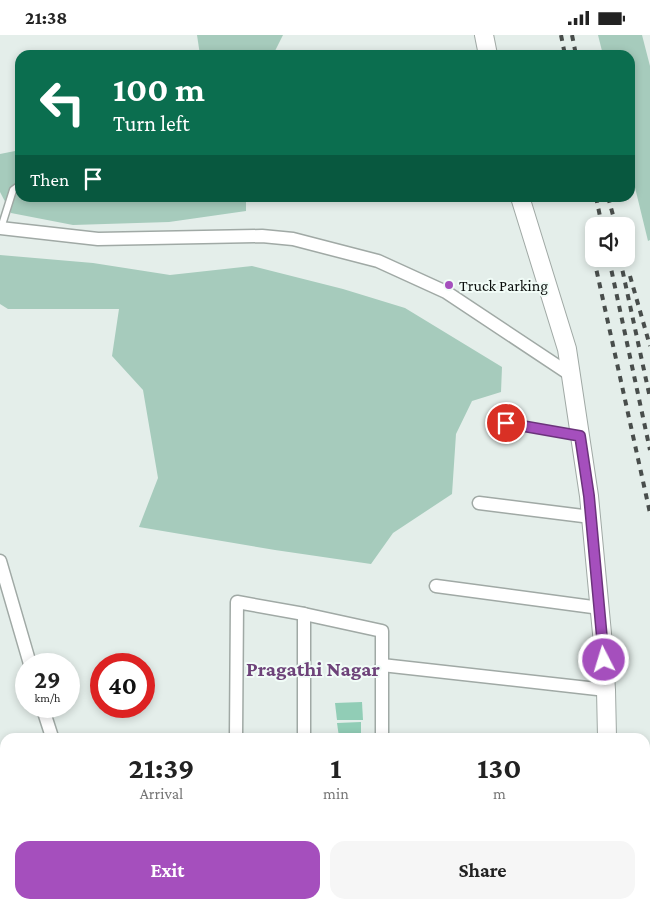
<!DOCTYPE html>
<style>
:root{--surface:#fff;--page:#f6f6f6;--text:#222;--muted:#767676;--accent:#a54fbd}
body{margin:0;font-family:"Crimson Pro",serif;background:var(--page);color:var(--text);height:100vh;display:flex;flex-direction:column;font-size:19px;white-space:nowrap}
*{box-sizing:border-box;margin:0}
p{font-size:16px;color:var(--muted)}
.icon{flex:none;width:28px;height:28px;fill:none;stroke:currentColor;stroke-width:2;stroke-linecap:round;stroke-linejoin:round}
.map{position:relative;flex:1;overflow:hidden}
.sheet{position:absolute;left:0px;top:698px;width:650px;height:176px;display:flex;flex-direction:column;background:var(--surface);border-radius:15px 15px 0 0;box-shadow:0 2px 8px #0003}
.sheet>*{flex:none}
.guide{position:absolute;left:15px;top:15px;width:620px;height:152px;border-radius:15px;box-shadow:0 2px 8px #0003;background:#0b6e4f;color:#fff;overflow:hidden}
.controls{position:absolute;left:585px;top:182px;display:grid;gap:10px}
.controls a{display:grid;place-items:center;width:50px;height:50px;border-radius:10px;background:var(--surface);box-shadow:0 2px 8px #0003;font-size:25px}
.speed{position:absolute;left:15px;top:618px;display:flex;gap:10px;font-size:25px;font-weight:700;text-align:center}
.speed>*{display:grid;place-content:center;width:65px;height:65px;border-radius:50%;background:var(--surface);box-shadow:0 2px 8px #0003;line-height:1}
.speed small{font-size:12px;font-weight:400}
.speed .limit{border:8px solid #d22;background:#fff;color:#111}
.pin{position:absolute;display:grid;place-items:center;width:42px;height:42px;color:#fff;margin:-21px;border:2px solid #fff;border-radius:50%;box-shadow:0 1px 5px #0007}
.me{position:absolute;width:55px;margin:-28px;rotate:355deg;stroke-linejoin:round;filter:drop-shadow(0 0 4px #0008)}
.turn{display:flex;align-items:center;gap:18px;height:105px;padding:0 15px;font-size:22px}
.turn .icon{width:65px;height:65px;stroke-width:2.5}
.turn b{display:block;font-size:35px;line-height:42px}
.then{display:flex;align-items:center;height:48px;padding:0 15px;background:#0003;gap:10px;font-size:19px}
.eta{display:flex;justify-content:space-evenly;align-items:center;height:85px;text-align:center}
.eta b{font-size:30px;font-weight:700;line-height:35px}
.primary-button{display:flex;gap:10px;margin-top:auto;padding:10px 15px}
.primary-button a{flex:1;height:58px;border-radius:15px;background:var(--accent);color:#fff;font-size:20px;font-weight:700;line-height:58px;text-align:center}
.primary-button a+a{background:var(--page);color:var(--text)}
.status{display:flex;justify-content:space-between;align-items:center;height:35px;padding:0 25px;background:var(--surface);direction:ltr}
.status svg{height:14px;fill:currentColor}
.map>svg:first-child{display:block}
.green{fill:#a6cbbc}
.building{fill:#91cdb6}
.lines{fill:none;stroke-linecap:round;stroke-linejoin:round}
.lane-casing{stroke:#a0a9a5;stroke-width:9}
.street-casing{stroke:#a0a9a5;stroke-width:15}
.secondary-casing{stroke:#a0a9a5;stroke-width:20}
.lane{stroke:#fff;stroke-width:6}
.street{stroke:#fff;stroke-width:12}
.secondary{stroke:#fff;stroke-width:18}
.rail{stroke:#484d4b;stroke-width:4;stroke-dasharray:6 6;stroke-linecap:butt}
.route-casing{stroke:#6b337b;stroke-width:12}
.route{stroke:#a54fbd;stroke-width:9}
.poi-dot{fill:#a54fbd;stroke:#f1fcf7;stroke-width:2}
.labels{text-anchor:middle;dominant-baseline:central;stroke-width:4;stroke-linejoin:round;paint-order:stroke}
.poi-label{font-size:16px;fill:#0c100e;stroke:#f1fcf7;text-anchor:start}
.district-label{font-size:21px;font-weight:bold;fill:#6d4279;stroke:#f1fcf7}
</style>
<div class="status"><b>21:38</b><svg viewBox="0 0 49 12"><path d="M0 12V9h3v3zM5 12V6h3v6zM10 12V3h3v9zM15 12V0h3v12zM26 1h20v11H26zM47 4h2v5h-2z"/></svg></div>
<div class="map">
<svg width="650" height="873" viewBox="0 0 650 873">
<rect width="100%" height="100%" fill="#e4eeea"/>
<g class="green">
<polygon points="197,0 283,0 273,20 200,20"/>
<polygon points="598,0 642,0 650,31 650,205 648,206 630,132 630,20 603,20"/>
<polygon points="20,115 20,162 246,163 246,176 169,187 73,190 11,178 0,157 0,119"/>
<polygon points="0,220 93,228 170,240 252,231 343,254 405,273 502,332 501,357 472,366 456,399 452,459 393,498 371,529 275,515 139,492 158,443 143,355 112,321 119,274 8,274 0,269"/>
</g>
<g class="building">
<polygon points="362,667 363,685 337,685 335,668"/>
<polygon points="361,687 361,702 339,702 337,688"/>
</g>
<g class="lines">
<defs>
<g id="lane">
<polyline points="1,193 13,155 20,150"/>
<polyline points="506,388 578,401"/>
</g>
<g id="street">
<polyline points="0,193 98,204 262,201 293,204 378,226 446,257 571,340"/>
<polyline points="479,468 591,482"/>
<polyline points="0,526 30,629"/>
<polyline points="436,551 600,573"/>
<polyline points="304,579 304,702"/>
<polyline points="382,630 606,655"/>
<polyline points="42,671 52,702"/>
<polyline points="236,702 237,567 304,579 382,596 382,702"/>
<polyline points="96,869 97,873"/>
</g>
<g id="secondary">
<polyline points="484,0 488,20"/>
<polyline points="520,162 567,314 589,461 603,609 606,655 607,702"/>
<polyline points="637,869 638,873"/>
</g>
</defs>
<use href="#lane" class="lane-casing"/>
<use href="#street" class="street-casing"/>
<use href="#secondary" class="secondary-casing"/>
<use href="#lane" class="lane"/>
<use href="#street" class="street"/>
<use href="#secondary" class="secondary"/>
<g class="rail">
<polyline points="561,0 565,20"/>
<polyline points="572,0 576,20"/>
<polyline points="596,162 602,191"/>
<polyline points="608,162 616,191"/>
<polyline points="589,198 594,222"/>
<polyline points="594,224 650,478"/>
<polyline points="609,224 650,415"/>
<polyline points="620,224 650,363"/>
<polyline points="630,241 650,311"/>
</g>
</g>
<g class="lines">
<defs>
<polyline id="route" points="506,388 580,401 589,461 604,625"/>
</defs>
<use href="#route" class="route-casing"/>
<use href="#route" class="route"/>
</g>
<circle class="poi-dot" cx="449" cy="250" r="5"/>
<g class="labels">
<g class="poi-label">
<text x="459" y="250">Truck Parking</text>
</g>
<g class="district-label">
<text x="313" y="634">Pragathi Nagar</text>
</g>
</g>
</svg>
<div class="controls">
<a><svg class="icon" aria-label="sound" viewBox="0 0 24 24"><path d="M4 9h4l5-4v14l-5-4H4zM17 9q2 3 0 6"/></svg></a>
</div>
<div class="speed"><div>29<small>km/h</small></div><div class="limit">40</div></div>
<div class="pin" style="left:506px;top:388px;background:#d93025"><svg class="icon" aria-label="arrive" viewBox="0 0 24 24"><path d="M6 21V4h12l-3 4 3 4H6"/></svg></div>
<svg class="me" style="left:604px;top:625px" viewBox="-20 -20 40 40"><circle r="17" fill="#a54fbd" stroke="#fff" stroke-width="3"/><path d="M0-11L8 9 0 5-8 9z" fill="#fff"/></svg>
<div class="guide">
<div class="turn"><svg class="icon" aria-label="left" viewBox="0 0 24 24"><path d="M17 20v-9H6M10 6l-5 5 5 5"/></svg><div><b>100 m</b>Turn left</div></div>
<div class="then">Then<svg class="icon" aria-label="arrive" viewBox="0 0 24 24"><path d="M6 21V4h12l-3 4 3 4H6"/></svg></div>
</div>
<section class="sheet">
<div class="eta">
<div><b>21:39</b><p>Arrival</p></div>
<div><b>1</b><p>min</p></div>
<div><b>130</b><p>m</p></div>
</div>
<div class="primary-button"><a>Exit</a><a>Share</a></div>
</section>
</div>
